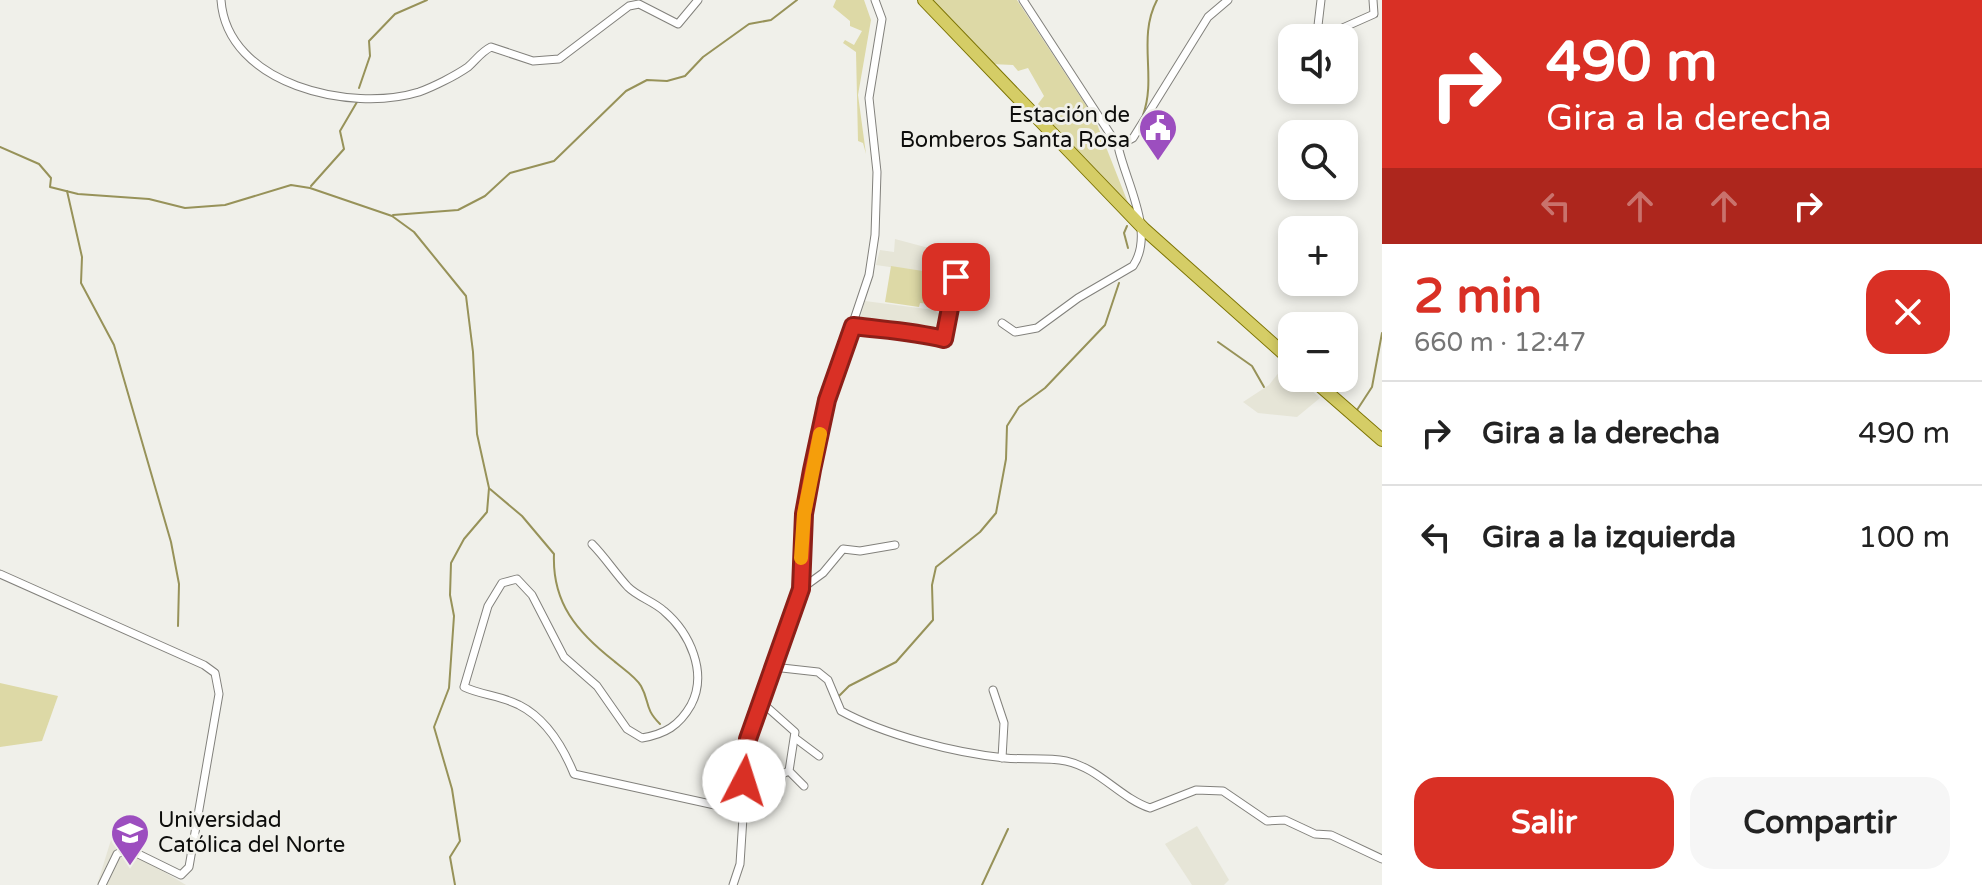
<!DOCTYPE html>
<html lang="es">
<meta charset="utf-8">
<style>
:root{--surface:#fff;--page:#f6f6f6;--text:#222;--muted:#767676;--line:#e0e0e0;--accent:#d93025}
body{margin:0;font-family:"Varela Round",sans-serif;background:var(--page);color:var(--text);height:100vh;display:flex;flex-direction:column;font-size:30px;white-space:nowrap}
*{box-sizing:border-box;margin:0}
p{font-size:26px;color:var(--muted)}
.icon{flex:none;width:44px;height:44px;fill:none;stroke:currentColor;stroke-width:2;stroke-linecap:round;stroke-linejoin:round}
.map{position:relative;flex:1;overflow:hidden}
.panel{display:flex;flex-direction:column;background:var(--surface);width:600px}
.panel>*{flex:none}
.banner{background:#d93025;color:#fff;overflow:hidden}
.controls{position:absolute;left:1278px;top:24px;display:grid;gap:16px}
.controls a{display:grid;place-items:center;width:80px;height:80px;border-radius:16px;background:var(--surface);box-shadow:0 4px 12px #0003;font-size:40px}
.pin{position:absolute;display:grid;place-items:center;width:68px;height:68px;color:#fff;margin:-34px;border-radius:16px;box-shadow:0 4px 12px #0006}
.me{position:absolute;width:88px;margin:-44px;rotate:5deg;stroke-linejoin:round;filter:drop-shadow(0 0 6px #0008)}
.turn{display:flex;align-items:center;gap:28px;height:168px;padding:0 32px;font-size:36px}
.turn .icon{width:104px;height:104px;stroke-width:2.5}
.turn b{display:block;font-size:56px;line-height:68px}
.lanes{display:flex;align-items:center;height:76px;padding:0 32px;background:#0003;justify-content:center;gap:40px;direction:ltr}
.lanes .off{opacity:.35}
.round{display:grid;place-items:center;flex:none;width:84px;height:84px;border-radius:24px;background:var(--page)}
.summary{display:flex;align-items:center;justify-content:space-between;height:136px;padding:0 32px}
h1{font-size:48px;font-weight:800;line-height:60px;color:var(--accent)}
.action{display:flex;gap:16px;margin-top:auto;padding:16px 32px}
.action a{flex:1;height:92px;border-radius:24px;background:var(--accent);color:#fff;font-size:32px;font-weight:800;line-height:92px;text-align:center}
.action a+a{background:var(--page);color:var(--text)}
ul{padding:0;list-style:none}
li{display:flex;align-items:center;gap:24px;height:104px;padding:0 32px;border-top:2px solid var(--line)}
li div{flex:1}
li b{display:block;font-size:30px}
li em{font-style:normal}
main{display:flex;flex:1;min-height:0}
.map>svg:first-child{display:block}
.built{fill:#e6e5d7}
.green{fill:#ddd9a6}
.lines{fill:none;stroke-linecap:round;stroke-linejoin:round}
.stream{stroke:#979259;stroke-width:2}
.street-casing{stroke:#82817c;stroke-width:9}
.primary-casing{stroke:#7d7404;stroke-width:14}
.street{stroke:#fff;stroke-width:7}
.primary{stroke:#d5cd66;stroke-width:12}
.route-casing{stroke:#8d1f18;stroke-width:20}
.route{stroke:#d93025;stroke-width:14}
.slow{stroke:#f59e0b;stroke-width:14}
.labels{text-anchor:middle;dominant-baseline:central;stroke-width:6;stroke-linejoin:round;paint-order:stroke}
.poi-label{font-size:22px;fill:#0d0d0b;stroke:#f0f0ea;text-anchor:end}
</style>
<main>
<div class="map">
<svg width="1382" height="885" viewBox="0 0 1382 885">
<rect width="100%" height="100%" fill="#f0f0ea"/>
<g class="built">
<polygon points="895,239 940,251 944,275 876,265 880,250 894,252"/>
<polygon points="865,301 934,310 947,320 943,333 859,322"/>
<polygon points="1284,366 1292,378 1298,378 1320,398 1297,417 1258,413 1243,402 1269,385"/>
<polygon points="1197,826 1229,880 1224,885 1192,885 1165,844"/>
<polygon points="111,840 186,885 97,885"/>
</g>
<g class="green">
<polygon points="836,0 864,0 871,20 858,95 866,154 863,143 858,141 856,52 843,43 845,40 854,45 862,31 850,26 850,21 833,7"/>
<polygon points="931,0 1017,0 1095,119 1132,213 1042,118 1038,104 1044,96 1028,68 1018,71 1013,65 991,64"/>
<polygon points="891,266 948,275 942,305 920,303 919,307 885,302"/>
<polygon points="0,683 58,696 42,741 0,747"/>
</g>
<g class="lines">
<g class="stream">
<polyline points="359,88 370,56 369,41 395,14 427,0"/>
<path d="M 1143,115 C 1157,77 1137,38 1157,0"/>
<polyline points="0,147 39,164 51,178 50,187 78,194 149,199 185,208 225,205 291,185 310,188 392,216 414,232 466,296 473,352 477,434 489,488 487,512 464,539 451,563 450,595 454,616 449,688 434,727 452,789 460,841 450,857 455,885"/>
<polyline points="311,186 344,149 340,131 357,102"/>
<polyline points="67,191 82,257 81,283 114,345 171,542 179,584 178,626"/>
<polyline points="393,215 458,210 485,196 510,173 554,161 626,91 647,80 667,81 685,76 703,57 749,24 771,20 797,0"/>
<polyline points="1127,226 1124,233 1128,248"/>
<polyline points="1218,342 1252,366 1264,387"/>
<polyline points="1357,410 1372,387 1382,333"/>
<path d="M 490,489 L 522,516 L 554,554 C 552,603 577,632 614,661 C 622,668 636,677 641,686 C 650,702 644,708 660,724"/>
<polyline points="839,696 849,686 896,662 933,620 932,585 936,567 980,532 996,513 1006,459 1007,426 1019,407 1045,388 1105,325 1119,283"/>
<polyline points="982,885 1008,829"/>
</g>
<defs>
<g id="street">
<path d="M 221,0 C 227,85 351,113 419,92 C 433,87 455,76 468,67 C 476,60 481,52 491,47 L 533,61 L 559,59 L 629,6 L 639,4 L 678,24 L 698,0"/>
<polyline points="1321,0 1317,34 1338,30 1374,14 1373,0"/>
<polyline points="1118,146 1133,138 1208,17 1228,0"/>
<path d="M 1002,323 L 1015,332 L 1037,328 L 1078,298 L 1133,266 C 1156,232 1125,181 1118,146 L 1023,0"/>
<path d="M 853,326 C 885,330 913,331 944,339 L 956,277"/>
<path d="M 592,544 C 605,557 615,573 628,587 C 638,597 653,601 664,611 C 690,633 708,673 691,705 C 679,726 665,734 642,738 L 627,729 L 597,686 L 564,657 L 532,595 L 517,579 L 502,583 L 488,606 L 464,687 C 481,695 502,696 519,705 C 545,718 563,747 574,774 L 742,811"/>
<polyline points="0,574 204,665 215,673 219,694 189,867 181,875 128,849 117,854 102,885"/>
<polyline points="801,589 823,573 843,549 860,551 895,545"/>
<path d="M 773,667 L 818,672 L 828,680 L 841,711 C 885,735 955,753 1005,758 C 1025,760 1046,757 1066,761 C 1099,768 1120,798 1150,808 L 1196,790 L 1223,791 L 1267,821 L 1285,820 L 1315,834 L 1331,835 L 1382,859"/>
<polyline points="993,690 1004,723 1002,758"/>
<polyline points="759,700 795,732 789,771 804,786"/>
<polyline points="795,738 819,756"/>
<polyline points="778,797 782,774 789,771"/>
<polyline points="733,885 740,864 748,739 801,589 804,514 812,470 827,400 869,275 875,235 877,172 869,98 882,19 875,0"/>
</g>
<g id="primary">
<polyline points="924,0 1144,229 1292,361"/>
<polyline points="1311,378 1382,440"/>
</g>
</defs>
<use href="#street" class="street-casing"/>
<use href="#primary" class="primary-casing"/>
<use href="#street" class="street"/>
<use href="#primary" class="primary"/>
</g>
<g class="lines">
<defs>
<path id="route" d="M 744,781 L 748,739 L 801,589 L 804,514 L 812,470 L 827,400 L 853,326 C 885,330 912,331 944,339 L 956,277"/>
</defs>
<use href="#route" class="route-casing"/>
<use href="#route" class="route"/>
<polyline class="slow" points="801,558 804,514 820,434"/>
</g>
<defs>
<symbol id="civic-pin" viewBox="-11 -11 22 30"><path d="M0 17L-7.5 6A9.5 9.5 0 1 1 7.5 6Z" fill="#9c4ebf" stroke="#f0f0ea"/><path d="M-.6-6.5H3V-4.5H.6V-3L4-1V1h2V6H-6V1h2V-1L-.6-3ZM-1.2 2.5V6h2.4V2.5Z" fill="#fff"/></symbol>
<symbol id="university-pin" viewBox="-11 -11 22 30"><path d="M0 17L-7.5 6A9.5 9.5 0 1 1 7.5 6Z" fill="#9c4ebf" stroke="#f0f0ea"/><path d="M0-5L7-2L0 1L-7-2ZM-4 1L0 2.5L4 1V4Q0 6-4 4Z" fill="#fff"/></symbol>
</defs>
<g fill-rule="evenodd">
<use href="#civic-pin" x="1136" y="106" width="44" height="60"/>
<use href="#university-pin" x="108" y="811" width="44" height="60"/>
</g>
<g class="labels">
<g class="poi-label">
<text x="1130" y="115">Estación de<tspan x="1130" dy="25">Bomberos Santa Rosa</tspan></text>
<text x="158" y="820" text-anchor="start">Universidad<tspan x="158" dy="25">Católica del Norte</tspan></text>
</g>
</g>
</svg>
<div class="controls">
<a><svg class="icon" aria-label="sound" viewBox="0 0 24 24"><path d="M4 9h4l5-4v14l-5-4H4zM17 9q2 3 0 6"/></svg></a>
<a><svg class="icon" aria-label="search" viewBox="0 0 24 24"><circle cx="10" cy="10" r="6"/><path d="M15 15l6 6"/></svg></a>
<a>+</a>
<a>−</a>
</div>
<div class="pin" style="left:956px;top:277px;background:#d93025"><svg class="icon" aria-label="arrive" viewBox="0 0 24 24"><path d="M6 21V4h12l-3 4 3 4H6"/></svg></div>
<svg class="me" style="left:744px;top:781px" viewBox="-20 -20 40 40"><circle r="19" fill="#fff"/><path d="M0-13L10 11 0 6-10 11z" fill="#d93025"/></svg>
</div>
<section class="panel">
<div class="banner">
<div class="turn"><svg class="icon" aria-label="right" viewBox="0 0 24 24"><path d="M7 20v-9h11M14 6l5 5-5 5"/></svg><div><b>490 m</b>Gira a la derecha</div></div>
<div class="lanes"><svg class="icon off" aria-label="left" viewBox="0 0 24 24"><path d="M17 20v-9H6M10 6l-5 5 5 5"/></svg><svg class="icon off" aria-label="ahead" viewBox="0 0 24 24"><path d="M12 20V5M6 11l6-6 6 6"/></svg><svg class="icon off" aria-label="ahead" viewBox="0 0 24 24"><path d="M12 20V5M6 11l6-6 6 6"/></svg><svg class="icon" aria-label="right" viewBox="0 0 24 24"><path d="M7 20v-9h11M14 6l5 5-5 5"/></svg></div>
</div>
<div class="summary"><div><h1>2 min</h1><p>660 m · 12:47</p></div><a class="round" style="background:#d93025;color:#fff"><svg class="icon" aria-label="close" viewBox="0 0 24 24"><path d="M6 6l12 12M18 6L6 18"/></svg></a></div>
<ul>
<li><svg class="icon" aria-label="right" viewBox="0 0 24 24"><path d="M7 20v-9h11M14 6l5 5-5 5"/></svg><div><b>Gira a la derecha</b></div><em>490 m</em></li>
<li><svg class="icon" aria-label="left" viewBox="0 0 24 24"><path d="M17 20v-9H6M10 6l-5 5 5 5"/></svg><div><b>Gira a la izquierda</b></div><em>100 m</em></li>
</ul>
<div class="action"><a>Salir</a><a>Compartir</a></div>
</section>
</main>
